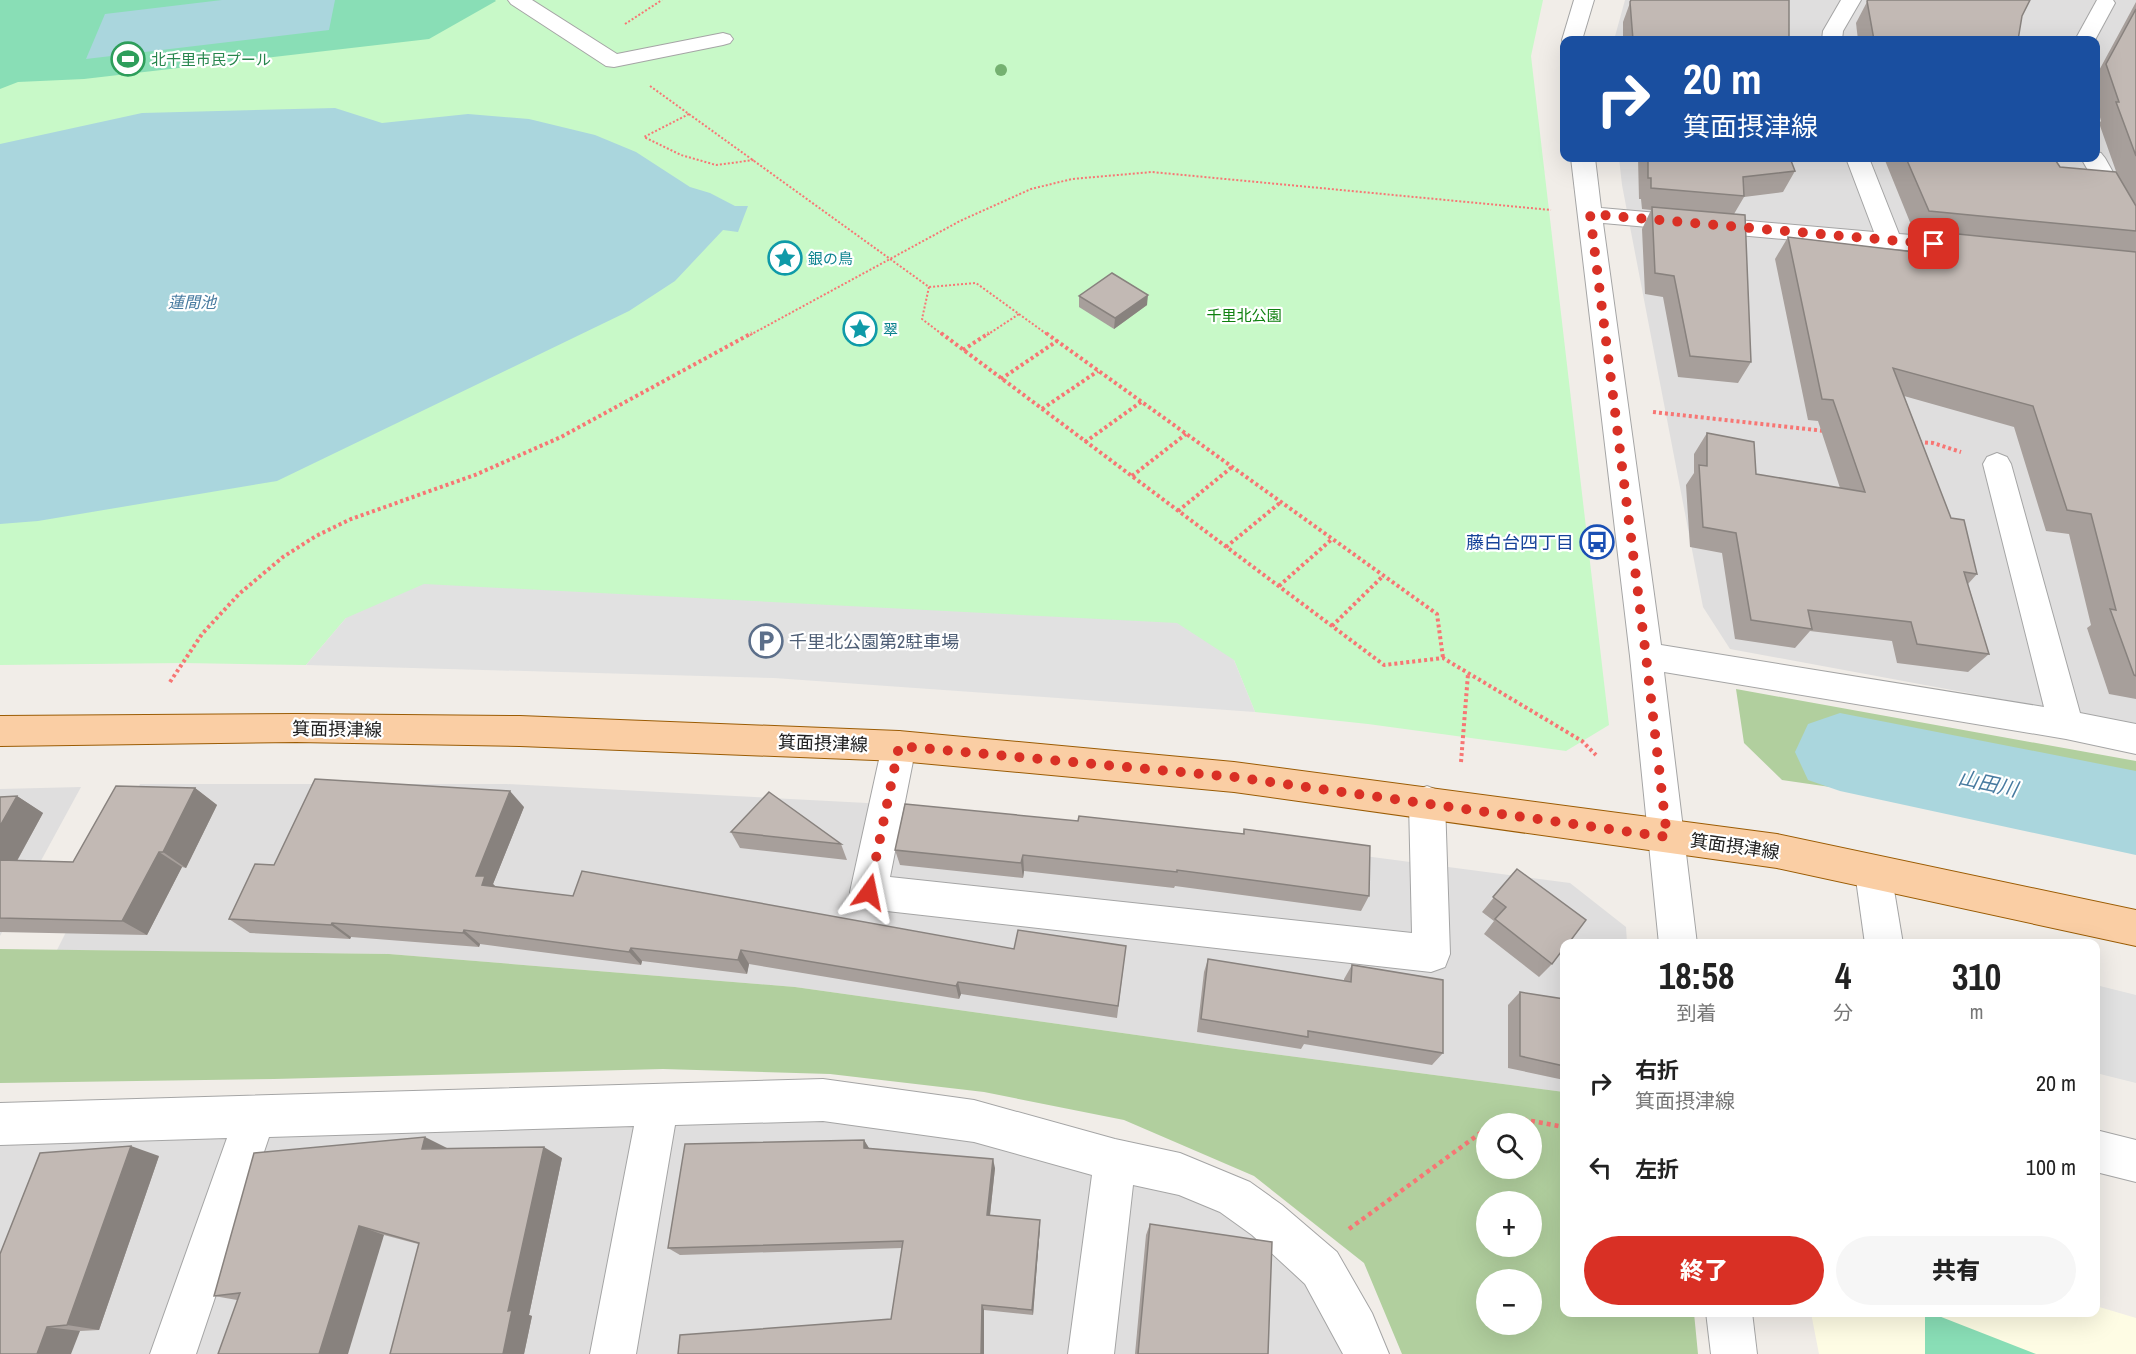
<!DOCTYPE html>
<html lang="ja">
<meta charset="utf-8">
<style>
:root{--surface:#fff;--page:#f6f6f6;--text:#222;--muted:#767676;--accent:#d93025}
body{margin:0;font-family:"Archivo Narrow","Noto Sans JP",sans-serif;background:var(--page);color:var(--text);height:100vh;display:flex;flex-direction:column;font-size:22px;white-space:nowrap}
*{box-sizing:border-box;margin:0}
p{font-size:20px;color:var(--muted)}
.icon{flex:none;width:33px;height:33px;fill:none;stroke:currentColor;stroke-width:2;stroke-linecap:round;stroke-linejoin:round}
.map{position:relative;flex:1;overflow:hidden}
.sheet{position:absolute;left:1560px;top:939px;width:540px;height:378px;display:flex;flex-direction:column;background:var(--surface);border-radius:12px;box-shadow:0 6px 24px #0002}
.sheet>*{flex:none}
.hud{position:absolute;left:1560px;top:36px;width:540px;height:126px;border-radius:12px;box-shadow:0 6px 24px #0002;background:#1a4fa0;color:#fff;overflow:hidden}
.buttons{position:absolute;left:1476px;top:1113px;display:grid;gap:12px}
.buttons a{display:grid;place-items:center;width:66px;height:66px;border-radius:50%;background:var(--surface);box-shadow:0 6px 24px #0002;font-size:30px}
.pin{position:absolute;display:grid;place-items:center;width:51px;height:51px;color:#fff;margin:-26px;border-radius:12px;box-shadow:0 3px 9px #0006}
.me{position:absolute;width:66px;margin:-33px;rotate:12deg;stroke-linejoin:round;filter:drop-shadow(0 0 4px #0008)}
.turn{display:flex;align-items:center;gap:21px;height:126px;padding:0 24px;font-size:27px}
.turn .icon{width:78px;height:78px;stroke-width:2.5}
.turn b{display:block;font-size:42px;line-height:51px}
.eta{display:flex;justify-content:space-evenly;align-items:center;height:102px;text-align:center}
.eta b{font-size:36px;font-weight:800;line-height:42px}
.action{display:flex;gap:12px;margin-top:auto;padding:12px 24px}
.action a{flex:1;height:69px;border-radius:36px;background:var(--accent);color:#fff;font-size:24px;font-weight:800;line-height:69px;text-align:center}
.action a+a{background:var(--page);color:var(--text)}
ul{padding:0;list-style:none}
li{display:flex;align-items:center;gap:18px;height:84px;padding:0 24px}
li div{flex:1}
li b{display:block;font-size:22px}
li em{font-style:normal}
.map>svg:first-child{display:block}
.residential{fill:#dfdede}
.education{fill:#fefce4}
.forest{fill:#b1cf9e;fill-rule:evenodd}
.park{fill:#c8f9c8}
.pitch{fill:#89deb6}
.parking{fill:#e1e1e1}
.water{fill:#aad6dd}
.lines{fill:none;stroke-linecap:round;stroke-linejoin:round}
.river{fill:#aad6dd;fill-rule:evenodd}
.minor-casing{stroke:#a5a5a5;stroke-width:2}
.major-casing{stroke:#9b5c04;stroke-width:2}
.path-far2{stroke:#f77674;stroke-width:2;stroke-dasharray:2 2;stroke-linecap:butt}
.path-far1{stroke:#f77674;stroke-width:4;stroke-dasharray:3 3;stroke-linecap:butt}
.path{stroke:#f77674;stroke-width:4.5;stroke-dasharray:4 4;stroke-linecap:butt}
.minor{fill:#fff;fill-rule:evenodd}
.major{fill:#facea4;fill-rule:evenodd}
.tree{fill:#75b171}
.wall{fill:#a79f9b}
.shaded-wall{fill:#88827e}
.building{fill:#c2b9b4;stroke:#88827e;stroke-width:1.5}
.route{stroke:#d93025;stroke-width:10;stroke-dasharray:0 18}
.labels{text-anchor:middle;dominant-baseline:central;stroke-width:4.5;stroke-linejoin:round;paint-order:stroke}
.far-leisure-label{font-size:15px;fill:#27864d;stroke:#fff;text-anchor:start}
.far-culture-label{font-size:15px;fill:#0d838f;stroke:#fff;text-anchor:start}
.far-park-label{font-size:15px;fill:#0f800f;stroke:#fff}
.far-water-label{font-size:16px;font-style:italic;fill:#487ba0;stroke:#fff}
.transit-label{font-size:18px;fill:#164399;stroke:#fff;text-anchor:end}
.service-label{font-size:18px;fill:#4e5e75;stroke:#fff;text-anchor:start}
.street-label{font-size:18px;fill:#212121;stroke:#fff}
.water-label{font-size:20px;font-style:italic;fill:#487ba0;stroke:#fff}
</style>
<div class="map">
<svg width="2136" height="1354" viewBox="0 0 2136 1354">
<rect width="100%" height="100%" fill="#f1ede8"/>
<g class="residential">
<polygon points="1625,0 2136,0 2136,724 1730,649 1703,607 1622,185 1619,158 2096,158 2096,40 1614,40"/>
<polygon points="140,784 506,784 905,805 1281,845 1570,883 1626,927 1627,943 1564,944 1564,1092 1236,1049 795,987 389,954 57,950"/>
<polygon points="81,787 0,936 0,789"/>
<polygon points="823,1100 1235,1197 1366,1354 0,1354 0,1124"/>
</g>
<polygon class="education" points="2096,1306 2136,1318 2136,1354 1819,1354 1811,1313 2096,1312"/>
<g class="forest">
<polygon points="1736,689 2136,761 2136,806 1831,742 1837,788 1782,780 1744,743"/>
<path d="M 0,949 L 389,954 L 795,987 L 1236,1049 L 1564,1092 L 1564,1312 L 1694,1313 L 1698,1354 L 1402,1354 L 1364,1263 L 1254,1176 L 1124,1120 L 984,1092 L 830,1074 L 663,1069 L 274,1079 L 0,1083 ZM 1486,1124 L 1532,1124 L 1532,1168 L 1486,1168 ZM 1486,1202 L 1532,1202 L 1532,1246 L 1486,1246 ZM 1486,1280 L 1532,1280 L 1532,1324 L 1486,1324 Z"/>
</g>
<polygon class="park" points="0,0 1543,0 1531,56 1609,725 1566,751 1368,724 1255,712 1234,660 346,618 306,665 183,663 0,665"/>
<g class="pitch">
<polygon points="0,0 495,0 496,1 429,39 84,79 18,82 0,89"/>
<polygon points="1925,1313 1931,1313 2036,1354 1925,1354"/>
</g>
<g class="parking">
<polygon points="424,584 1177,623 1234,660 1255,712 774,678 306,665 346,618"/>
<polygon points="2096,985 2136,995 2136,1083 2096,1073"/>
</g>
<g class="water">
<polygon points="222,0 335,0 329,30 86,59 105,14"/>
<polygon points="335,108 382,123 468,114 529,119 595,135 636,152 690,187 710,193 735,206 748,206 738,232 723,230 675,281 629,311 277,481 38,521 0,524 0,144 142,113"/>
</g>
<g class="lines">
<polygon class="river" points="1840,713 2136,771 2136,855 1840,791 1808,780 1795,752 1808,724"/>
<defs>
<g id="minor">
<polygon points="508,0 532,0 617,54 723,33 730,35 733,39 730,43 723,45 614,67 606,66 511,4"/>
<polygon points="1574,0 1594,0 1582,40 1564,40 1564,44 1562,40"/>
<polygon points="1841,0 1861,0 1843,31 1842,40 1822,40 1823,31"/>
<polygon points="2097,0 2113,0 2115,3 2095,40 2075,40"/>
<polygon points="2096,152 2101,153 2105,158 2136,213 2136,242 2127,239 2124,234 2081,158 2096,158"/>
<polygon points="1571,158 1595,158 1601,208 1874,232 1846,158 1869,158 1899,234 1973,240 1982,243 1985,248 1982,253 1973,256 1603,223 1661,645 2044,707 1983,464 1987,457 1997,453 2007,457 2011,464 2080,713 2136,724 2136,754 2066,739 1664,672 1697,944 1659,944 1630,656"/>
<polygon points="899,731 911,736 916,746 890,877 1412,933 1409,802 1414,791 1427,786 1440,791 1445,802 1450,954 1445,967 1431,972 869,909 856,904 850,892 882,746 887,736"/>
<polygon points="1873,855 1886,860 1891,872 1903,944 1865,944 1855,872 1860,860"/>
<polygon points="823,1079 974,1100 1115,1139 1180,1153 1250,1182 1282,1205 1337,1252 1372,1313 1389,1354 1343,1354 1305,1284 1252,1235 1220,1212 1179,1195 1133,1185 1114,1354 1068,1354 1092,1175 974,1142 823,1121 675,1125 636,1354 590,1354 634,1126 269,1137 196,1354 150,1354 227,1138 0,1145 0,1103"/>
<polygon points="2096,1130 2136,1140 2136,1182 2096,1172"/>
<polygon points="1706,1312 1752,1312 1757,1354 1711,1354"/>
</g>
<polygon id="major" points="296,714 520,716 899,731 1234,762 1777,834 2136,910 2136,946 1777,868 1234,792 899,761 520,746 296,742 0,746 0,716"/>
</defs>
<use href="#minor" class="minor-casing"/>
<use href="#major" class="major-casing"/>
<g class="path-far2">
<polyline points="625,24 662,0"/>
<polyline points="650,86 929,287 976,283 1048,335"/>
<polyline points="689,114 644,137 681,155 716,165 754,160"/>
<polyline points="929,287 922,319 943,335"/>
<polyline points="750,335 960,221 1031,189 1072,179 1152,172 1551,210"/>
<polyline points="987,335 1019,314"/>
</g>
<g class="path-far1">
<polyline points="941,333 1384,665 1443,658 1582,741 1596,755"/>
<polyline points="1046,333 1437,614 1443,658"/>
<polyline points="963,350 989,333"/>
<polyline points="1001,379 1057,341"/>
<polyline points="1042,409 1098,371"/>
<polyline points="1653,412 1825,431"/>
<polyline points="1085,442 1141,402"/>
<polyline points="1919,442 1933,443 1961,452"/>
<polyline points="1132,476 1186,434"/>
<polyline points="1178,511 1232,467"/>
<polyline points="1226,547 1281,502"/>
<polyline points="1279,586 1332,539"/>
<polyline points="1332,626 1383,576"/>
<polyline points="170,682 202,634 239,594 283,557 316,536 351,519 475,475 561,437 752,333"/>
<polyline points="1461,762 1468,674"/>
</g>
<g class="path">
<polyline points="1494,1124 1505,1116 1564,1127"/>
<polyline points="1349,1229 1486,1129"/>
</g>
<use href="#minor" class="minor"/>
<use href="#major" class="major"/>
</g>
<circle class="tree" cx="1001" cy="70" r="6"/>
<g class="wall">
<polygon points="1631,0 1789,40 1623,40 1623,22"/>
<polygon points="1868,0 2022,16 2018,40 1858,40 1856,23"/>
<polygon points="2136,2 2136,699 2109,694 2087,628 2091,625 2069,534 2046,531 2014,427 1904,396 1951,518 1977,574 1968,584 1989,654 1968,672 1897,663 1892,641 1810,631 1795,648 1735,639 1722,553 1690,547 1686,485 1694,473 1694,454 1707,433 1756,474 1840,488 1818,421 1808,420 1775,259 1788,237 1923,253 1936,234 1914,232 1884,158 2054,158 2060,167 2117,174 2099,123 2101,121 2096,102 2096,76"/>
<polygon points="1638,158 1790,158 1795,171 1783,192 1744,197 1734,214 1751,362 1738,383 1678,377 1663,297 1645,294 1642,229 1651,210 1642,209 1641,199 1639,199"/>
<polygon points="1079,296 1147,305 1114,329 1079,307"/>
<polygon points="195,788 217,805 186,868 182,867 147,935 0,932 0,797 17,796 43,813 17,861 73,862"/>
<polygon points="524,807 493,884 496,887 1014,949 1126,946 1117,1018 961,994 959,999 749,964 747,974 642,961 641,965 480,944 479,947 351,937 350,939 250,933 229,919 274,865"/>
<polygon points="1078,821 1243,834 1244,829 1369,896 1361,911 1175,886 1174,888 1024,871 1023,878 900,865 895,850"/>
<polygon points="731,832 841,844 847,860 740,848"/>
<polygon points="1517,869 1552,964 1539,977 1484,934 1494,921 1482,912"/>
<polygon points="1208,959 1344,981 1344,979 1352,965 1443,1053 1432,1065 1304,1044 1301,1049 1197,1032 1204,972"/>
<polygon points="1520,992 1564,999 1564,1080 1508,1068 1508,1005"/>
<polygon points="864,1140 869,1148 995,1168 990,1216 1040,1227 1033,1315 984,1310 891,1319 902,1248 680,1255 668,1248"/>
<polygon points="447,1149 562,1158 529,1315 532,1316 524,1354 418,1244 384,1235 237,1300 214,1296"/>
<polygon points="159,1156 99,1330 80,1331 0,1354"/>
<polygon points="1150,1224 1268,1354 1135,1354 1146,1235"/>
</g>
<g class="shaded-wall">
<polygon points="1148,295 1147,305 1114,329 1115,318"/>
<polygon points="195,788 217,805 186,868 163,852"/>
<polygon points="510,791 524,807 493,884 500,891 482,885 476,876"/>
<polygon points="17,796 43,813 9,875 0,870 0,826"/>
<polygon points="159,852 182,867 147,935 122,921"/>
<polygon points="1023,855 1024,871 1023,878 1021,863"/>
<polygon points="332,923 351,937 350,939 331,925"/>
<polygon points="464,930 480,944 479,947 463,933"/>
<polygon points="631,948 642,961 641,965 629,952"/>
<polygon points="741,950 749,964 747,974 738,960"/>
<polygon points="958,982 961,994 959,999 956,986"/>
<polygon points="425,1137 447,1148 422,1149"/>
<polygon points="864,1140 870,1150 864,1148"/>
<polygon points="131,1146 159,1156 99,1330 67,1325"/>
<polygon points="544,1147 562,1158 529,1315 532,1316 524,1354 503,1354 508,1311"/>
<polygon points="993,1159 995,1168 989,1223 987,1215"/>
<polygon points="1040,1220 1040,1227 1033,1315 1032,1310"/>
<polygon points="359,1226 384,1235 348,1354 319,1354"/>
<polygon points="982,1305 984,1310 984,1354 981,1354"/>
<polygon points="47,1327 80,1331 71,1354 37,1354"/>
</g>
<g class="building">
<polygon points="1631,0 1789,0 1789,40 1633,40 1630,2"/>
<polygon points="1868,0 2030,0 2022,16 2018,40 1874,40 1867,1"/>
<polygon points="2136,9 2136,156 2116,102 2119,102 2106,64"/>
<polygon points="1648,158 1790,158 1795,171 1743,177 1744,196 1651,188 1651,178 1648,178"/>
<polygon points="1906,158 2054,158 2060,167 2116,172 2136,206 2136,231 1929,211"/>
<polygon points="1652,207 1745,215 1751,362 1690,356 1674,276 1655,273"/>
<polygon points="1938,232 2136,252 2136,676 2134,675 2110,609 2116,610 2091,514 2067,510 2033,406 1893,368 1951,518 1964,520 1977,574 1964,572 1989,654 1917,644 1911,622 1808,610 1812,629 1751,620 1736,533 1703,527 1699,465 1707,466 1707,433 1754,442 1756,474 1865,492 1833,400 1822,399 1788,237 1948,256"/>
<polygon points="1112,273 1148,295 1115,318 1079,296"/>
<polygon points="315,779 510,791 476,876 485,876 482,885 573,896 582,871 1014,949 1018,930 1126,946 1118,1006 958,982 956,986 741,950 738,960 631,948 629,952 464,930 463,933 332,923 331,925 229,919 255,864 274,865"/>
<polygon points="116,786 195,788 163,852 159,852 122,921 0,918 0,860 73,862"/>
<polygon points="769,792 841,844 731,832"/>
<polygon points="17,796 0,826 0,797"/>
<polygon points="905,804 1078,821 1079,816 1244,834 1244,829 1370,846 1369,896 1177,870 1177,872 1023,855 1021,863 895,850"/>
<polygon points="1517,869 1586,920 1568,944 1564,944 1564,948 1552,964 1495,919 1506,907 1493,897"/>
<polygon points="1208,959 1351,982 1352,965 1443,980 1443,1053 1308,1031 1308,1037 1201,1019"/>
<polygon points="1520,992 1564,999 1564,1066 1520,1056"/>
<polygon points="425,1137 422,1149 544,1147 508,1311 512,1310 503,1354 390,1354 419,1243 359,1226 319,1354 218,1354 240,1293 214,1296 254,1153"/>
<polygon points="864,1140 864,1148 993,1159 987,1215 1040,1220 1032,1310 982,1305 981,1354 678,1354 680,1335 891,1319 903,1241 668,1248 685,1144"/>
<polygon points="131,1146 67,1325 47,1327 37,1354 0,1354 0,1254 40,1153"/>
<polygon points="1150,1224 1272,1242 1268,1354 1138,1354"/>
</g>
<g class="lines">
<polyline class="route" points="869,892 899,746 1234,777 1667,837 1646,656 1590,214 1934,244"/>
</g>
<defs>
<symbol id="stadium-ring" viewBox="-11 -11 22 22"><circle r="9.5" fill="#fff" stroke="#2e9e5b" stroke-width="1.5"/><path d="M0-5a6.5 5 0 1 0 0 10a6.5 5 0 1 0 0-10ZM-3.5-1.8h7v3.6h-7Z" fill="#2e9e5b"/></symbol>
<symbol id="sight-ring" viewBox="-11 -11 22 22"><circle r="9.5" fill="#fff" stroke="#0f9aa8" stroke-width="1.5"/><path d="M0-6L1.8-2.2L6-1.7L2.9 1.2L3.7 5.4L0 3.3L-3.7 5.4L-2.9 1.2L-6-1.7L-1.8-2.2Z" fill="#0f9aa8"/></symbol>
<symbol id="bus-ring" viewBox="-11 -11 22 22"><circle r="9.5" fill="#fff" stroke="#1a4fb4" stroke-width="1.5"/><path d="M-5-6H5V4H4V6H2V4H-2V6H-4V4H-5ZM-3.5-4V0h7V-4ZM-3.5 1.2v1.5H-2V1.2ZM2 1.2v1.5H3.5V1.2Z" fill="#1a4fb4"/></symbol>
<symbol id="parking-ring" viewBox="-11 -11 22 22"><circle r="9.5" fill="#fff" stroke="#5c6f8a" stroke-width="1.5"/><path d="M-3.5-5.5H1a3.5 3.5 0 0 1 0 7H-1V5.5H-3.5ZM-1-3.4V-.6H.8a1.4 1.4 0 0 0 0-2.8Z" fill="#5c6f8a"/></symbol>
</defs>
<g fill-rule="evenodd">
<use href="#stadium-ring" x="109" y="40" width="38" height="38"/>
<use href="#sight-ring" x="766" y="239" width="38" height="38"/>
<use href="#sight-ring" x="841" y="310" width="38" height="38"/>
<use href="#bus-ring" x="1578" y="523" width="38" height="38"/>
<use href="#parking-ring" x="747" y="622" width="38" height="38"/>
</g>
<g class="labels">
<g class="far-leisure-label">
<text x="151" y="59">北千里市民プール</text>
</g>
<g class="far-culture-label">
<text x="808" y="258">銀の鳥</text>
<text x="883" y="329">翠</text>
</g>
<g class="far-park-label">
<text x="1244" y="315">千里北公園</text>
</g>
<g class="far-water-label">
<text x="192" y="302">蓮間池</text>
</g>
<g class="transit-label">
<text x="1574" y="542">藤白台四丁目</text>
</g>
<g class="service-label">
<text x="789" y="641">千里北公園第2駐車場</text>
</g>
<g class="street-label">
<text transform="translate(337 729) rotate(1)">箕面摂津線</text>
<text transform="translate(823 743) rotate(2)">箕面摂津線</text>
<text transform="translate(1735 846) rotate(8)">箕面摂津線</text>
</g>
<g class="water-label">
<text transform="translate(1988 783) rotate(12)">山田川</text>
</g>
</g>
</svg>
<div class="buttons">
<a><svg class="icon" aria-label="search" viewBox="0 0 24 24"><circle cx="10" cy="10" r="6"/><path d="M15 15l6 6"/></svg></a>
<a>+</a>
<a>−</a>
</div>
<div class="pin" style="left:1934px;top:244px;background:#d93025"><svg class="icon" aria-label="arrive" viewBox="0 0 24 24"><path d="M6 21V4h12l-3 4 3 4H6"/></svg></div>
<svg class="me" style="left:869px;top:892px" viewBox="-20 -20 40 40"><path d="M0-17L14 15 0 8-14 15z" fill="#d93025" stroke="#fff" stroke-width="4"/></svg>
<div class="hud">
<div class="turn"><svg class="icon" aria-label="right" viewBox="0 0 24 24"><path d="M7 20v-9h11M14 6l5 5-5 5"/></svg><div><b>20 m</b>箕面摂津線</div></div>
</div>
<section class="sheet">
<div class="eta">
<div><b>18:58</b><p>到着</p></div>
<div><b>4</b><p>分</p></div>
<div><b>310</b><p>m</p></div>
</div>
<ul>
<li><svg class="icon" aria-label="right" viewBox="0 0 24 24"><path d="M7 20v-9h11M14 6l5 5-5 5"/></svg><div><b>右折</b><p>箕面摂津線</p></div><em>20 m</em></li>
<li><svg class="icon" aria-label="left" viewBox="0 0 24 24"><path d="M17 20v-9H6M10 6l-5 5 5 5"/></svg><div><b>左折</b></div><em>100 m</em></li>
</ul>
<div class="action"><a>終了</a><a>共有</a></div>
</section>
</div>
